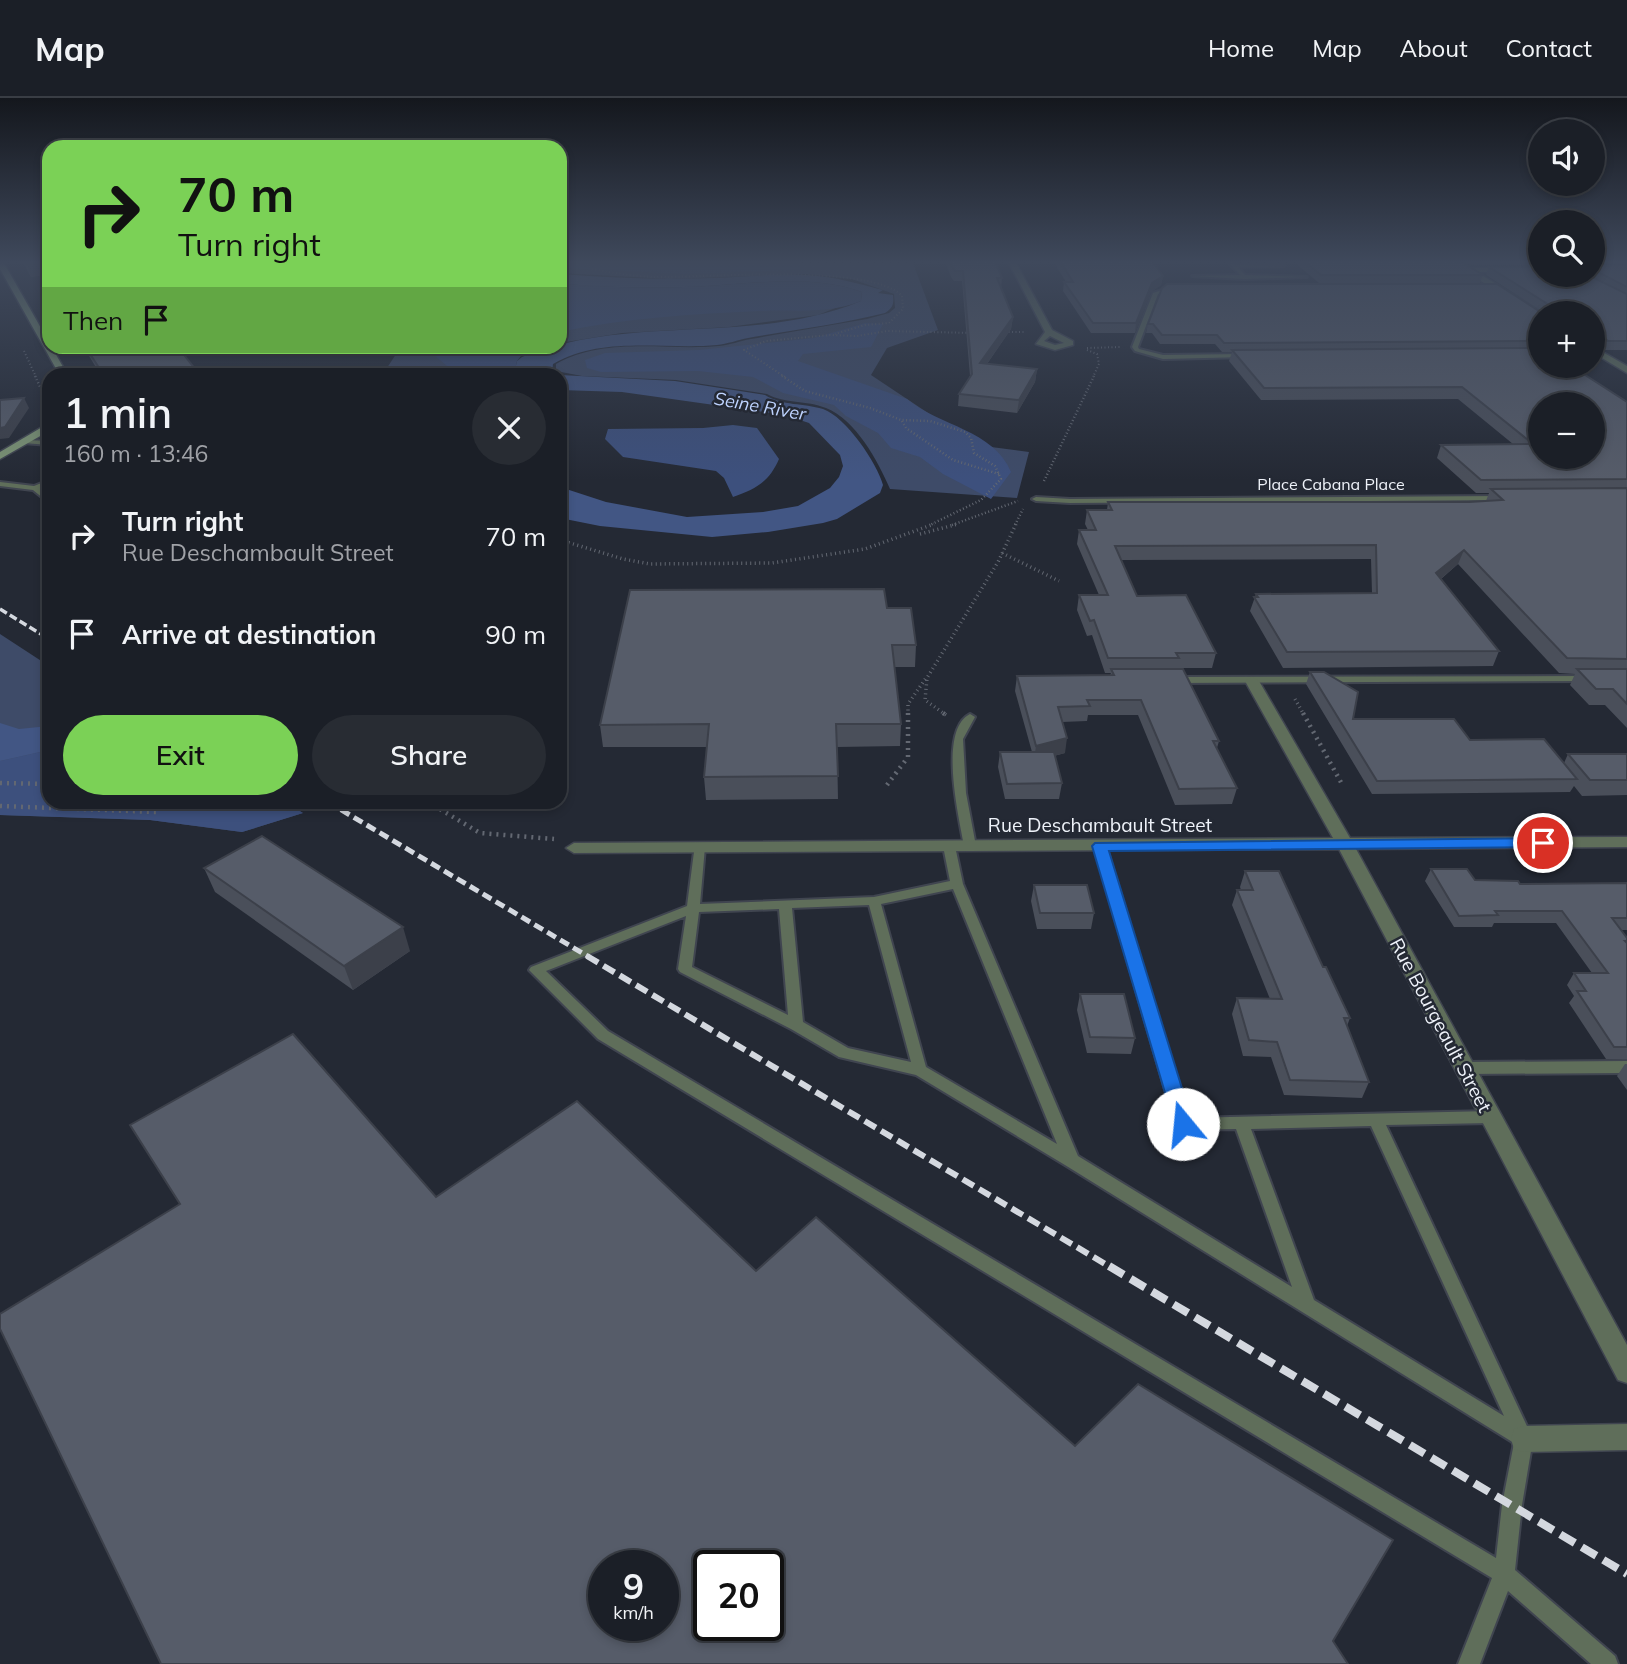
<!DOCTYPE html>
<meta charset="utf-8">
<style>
:root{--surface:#1b1f27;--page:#282c33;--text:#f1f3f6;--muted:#a0a2a7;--line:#393d44;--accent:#7bd156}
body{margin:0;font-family:Mulish,sans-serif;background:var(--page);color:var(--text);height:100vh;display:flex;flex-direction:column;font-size:26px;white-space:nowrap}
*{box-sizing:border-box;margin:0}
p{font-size:23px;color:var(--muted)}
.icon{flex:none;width:38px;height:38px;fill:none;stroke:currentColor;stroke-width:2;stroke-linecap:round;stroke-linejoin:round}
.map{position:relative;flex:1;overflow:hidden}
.sheet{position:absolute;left:42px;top:270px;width:525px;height:441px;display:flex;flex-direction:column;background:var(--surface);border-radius:21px;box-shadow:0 4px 10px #0003,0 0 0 2px var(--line)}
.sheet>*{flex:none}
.hud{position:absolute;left:42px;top:42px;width:525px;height:214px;border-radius:21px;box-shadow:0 4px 10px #0003,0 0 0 2px var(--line);background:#7bd156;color:#111;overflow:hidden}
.buttons{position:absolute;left:1528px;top:21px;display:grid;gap:14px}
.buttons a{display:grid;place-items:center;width:77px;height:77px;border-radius:50%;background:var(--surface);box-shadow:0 4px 10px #0003,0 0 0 2px var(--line);font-size:35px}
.speed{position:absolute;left:588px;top:1452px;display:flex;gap:14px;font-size:35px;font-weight:700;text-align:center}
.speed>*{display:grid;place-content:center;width:91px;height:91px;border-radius:50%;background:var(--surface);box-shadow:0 4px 10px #0003,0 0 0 2px var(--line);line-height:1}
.speed small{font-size:18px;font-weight:400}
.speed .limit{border:4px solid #111;border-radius:10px;background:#fff;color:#111}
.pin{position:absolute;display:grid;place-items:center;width:60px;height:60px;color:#fff;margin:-30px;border:4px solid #fff;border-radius:50%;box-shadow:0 2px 7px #0007}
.me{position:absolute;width:77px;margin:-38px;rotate:343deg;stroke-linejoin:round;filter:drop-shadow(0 0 5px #0008)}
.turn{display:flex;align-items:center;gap:24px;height:147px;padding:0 21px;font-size:32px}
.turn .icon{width:91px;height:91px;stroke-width:2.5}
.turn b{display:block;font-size:49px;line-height:60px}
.then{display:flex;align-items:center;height:66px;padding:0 21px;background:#0003;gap:14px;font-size:26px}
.round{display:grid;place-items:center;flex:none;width:74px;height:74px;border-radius:37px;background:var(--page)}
.headline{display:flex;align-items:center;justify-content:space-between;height:119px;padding:0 21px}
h1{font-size:42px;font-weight:600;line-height:52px}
.action{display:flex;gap:14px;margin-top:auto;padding:14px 21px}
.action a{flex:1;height:80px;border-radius:42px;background:var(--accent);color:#111;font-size:28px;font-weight:600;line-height:80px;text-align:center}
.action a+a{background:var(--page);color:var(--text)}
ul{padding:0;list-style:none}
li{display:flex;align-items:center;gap:21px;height:98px;padding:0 21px}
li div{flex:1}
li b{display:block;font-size:26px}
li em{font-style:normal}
header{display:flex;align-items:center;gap:42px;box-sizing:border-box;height:98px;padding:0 35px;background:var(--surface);border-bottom:2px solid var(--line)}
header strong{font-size:33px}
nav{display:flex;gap:38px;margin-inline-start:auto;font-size:24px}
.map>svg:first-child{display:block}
.green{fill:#3e4b68}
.forest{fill:#3d507d}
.water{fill:#425684}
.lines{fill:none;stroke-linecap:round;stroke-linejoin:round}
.service-casing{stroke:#404550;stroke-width:4}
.minor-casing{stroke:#404550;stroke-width:3}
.tertiary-casing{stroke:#404550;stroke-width:3}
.secondary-casing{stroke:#404550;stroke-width:3}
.path-far3{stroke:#636872;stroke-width:2;stroke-dasharray:1 2.5;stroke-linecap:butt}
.path-far2{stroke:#636872;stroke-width:2.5;stroke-dasharray:1 2.5;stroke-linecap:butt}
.path-far1{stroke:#636872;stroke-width:3.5;stroke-dasharray:1 3.5;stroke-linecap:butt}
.path{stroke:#636872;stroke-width:4.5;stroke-dasharray:2 5;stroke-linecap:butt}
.service{fill:#5f6e5a;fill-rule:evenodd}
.minor{fill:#5f6e5a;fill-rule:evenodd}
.tertiary{fill:#5f6e5a;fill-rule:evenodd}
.secondary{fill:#7d9575;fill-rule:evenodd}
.rail-far3{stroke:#d4d8df;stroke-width:3.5;stroke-dasharray:8 3.5;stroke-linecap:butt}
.rail-far2{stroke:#d4d8df;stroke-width:5;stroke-dasharray:10 5;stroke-linecap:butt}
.rail-far1{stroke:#d4d8df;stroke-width:6;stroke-dasharray:13 6;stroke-linecap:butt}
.rail{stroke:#d4d8df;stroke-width:8;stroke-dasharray:17 8;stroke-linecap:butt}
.wall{fill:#4a4f5a}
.shaded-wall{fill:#3c404a}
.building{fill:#565c69;stroke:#3c404a;stroke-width:2;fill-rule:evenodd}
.route{fill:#1a73e8;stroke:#114b97;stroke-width:2}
.labels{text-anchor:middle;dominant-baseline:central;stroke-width:5;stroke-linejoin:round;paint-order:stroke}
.far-street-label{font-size:16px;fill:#eef2f9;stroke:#242934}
.far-water-label{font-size:18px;font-style:italic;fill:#bed3ff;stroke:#242934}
.street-label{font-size:19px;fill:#eef2f9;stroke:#242934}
</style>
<header>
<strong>Map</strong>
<nav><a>Home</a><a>Map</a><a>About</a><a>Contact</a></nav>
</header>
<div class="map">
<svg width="1627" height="1566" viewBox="0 0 1627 1566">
<rect width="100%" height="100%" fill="#242934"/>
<g class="green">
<path d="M 560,163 L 913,165 L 938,232 L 887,250 L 871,277 L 976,347 L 1029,354 L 1017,400 L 890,391 C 878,363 856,322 826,310 C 806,302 785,306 767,296 L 676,282 L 582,278 L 556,273 L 556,266 C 606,238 666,253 719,248 C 730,247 740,243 751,241 C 789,234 828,228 867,221 L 889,215 L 895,210 L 894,196 L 852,181 L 806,176 L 670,181 L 560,175 Z"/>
<polygon points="560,186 855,202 818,217 729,229 622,235 560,245"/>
<path d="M 409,249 L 550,249 C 496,266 439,276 383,276 L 400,250 Z"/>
<polygon points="0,536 49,568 49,704 285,704 303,715 242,734 150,722 0,717"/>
</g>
<g class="forest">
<polygon points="560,163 787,163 800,164 800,172 684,176 560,170"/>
<path d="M 560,185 C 601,190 643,190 684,189 C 742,188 807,174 862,194 L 861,203 C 825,217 797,211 760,213 C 694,216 624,220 560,234 Z"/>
<path d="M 865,225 L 883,226 L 871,249 L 803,256 L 798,263 L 907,301 C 939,328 994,332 1011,374 L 991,401 L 943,376 L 920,359 L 891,350 L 878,335 L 846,318 L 834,307 L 783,295 L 753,279 L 698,273 L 601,274 L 587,270 L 585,262 L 605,255 L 699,252 L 814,240 Z"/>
<polygon points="424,249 528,249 517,263 514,276 457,276"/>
<path d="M 733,327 L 757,330 L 779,361 C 769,384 756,391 733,399 L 724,380 L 716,373 L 623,359 L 605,341 L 608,331 L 703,330 Z"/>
<polygon points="49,652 49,704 285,704 303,715 242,734 150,722 0,717 0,663"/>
</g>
<g class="water">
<path d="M 560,176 C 611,180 664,182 715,180 C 745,179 775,175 806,177 C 833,178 859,186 883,192 L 878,195 L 893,197 C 894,206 893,210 885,215 C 840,226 794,232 748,240 C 738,242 727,246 717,247 C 664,252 602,237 553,266 L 552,274 L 559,276 L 514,276 L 517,263 L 522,259 C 628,215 753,248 861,203 L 862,194 C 807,174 741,188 684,189 C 643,190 601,190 560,185 Z"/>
<path d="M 560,277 L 675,283 L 765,297 C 783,308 803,305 823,311 C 846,319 877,365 883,387 L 880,395 L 837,421 L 823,425 L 768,434 L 712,439 L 600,428 L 560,420 L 560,389 L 606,404 L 687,419 L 763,414 L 798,408 L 830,390 L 839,379 L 843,368 L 840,357 L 809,325 L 785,317 L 622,294 L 560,292 Z"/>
<polygon points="0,625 19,631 49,628 49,652 0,663"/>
</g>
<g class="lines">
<defs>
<g id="service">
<polygon points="1227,163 1232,163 1235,167 1284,168 1238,169 1245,177 1307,179 1244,181 1192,178 1240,177"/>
<polygon points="1175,188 1177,191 1158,196 1138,249 1139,251 1163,257 1245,256 1247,259 1163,261 1135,253 1132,249 1153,195"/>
<polygon points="26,342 49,343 49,347 24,345 22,344"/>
<polygon points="49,382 49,387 40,391 49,399 49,405 33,392 0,388 0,384 34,388"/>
<polygon points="1504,398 1507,398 1507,402 1070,405 1036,403 1032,401 1036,399 1070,401"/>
<polygon points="1588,578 1593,581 1591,583 1172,585 1167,582 1172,579"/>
<path d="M 970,616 L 975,619 L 963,641 L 966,695 L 976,748 L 970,752 L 964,748 C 959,719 938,632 970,616 Z"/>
<path d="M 949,744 L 955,748 L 963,786 L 1078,1058 L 1292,1189 L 1236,1031 L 1183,1032 L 1178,1030 L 1175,1026 L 1094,748 L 1096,745 L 1104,745 L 1106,748 L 1189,1020 L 1491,1013 L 1496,1015 L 1499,1019 L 1496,1023 L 1491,1025 L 1386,1027 L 1533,1341 L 1522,1407 L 1515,1472 L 1615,1558 L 1618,1566 L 1591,1566 L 1508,1493 L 1480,1566 L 1458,1566 L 1492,1480 L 598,941 L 529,872 L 531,869 L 687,808 L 695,746 L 703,746 L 705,749 L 700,806 L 874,799 L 950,783 L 943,748 ZM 953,791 L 1057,1046 L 926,969 L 881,806 ZM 869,807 L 911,964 L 848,950 L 803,924 L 792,810 ZM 779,811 L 788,917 L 692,869 L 699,814 ZM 686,818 L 678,871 L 680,874 L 791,931 L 839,959 L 916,977 L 1065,1067 L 1514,1345 L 1502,1407 L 1496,1460 L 608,933 L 546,873 ZM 1371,1028 L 1504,1318 L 1314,1202 L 1251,1031 Z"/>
<polygon points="1627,963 1627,975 1465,976 1460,974 1458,970 1460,966 1465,964"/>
</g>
<g id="minor">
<path d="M 1008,163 L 1015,163 L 1052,232 L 1073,243 L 1073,247 L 1055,252 L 1036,246 L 1045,234 ZM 1050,238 L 1064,245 L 1055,247 L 1044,243 Z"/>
<polygon points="1465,170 1540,170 1540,174 1468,174"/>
<polygon points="1252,579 1259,583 1350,740 1627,739 1627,749 1356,751 1627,1247 1627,1285 1618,1282 1339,751 574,755 566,750 574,745 1333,740 1245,583"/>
<polygon points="1627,1326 1627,1352 1524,1354 1514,1351 1511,1341 1514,1331 1524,1328"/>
</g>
<g id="tertiary">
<polygon points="1450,163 1459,163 1543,215 1537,219"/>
<polygon points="1592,248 1627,268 1627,275 1592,254"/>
</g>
<g id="secondary">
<polygon points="0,163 4,165 67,276 59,276 0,171"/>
<polygon points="49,325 49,333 0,361 0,354"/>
</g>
</defs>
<use href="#service" class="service-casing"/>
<use href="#minor" class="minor-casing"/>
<use href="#tertiary" class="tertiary-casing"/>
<use href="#secondary" class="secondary-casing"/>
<g class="path-far3">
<path d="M 585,163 L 590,170 C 611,175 632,178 654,179 C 701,180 872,165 902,198 L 903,211 L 889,225 L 865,227 L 835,236"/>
<polyline points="1005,234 1025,234"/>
<polyline points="1087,250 1120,249"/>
<polyline points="1087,252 1097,256 1099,266 1093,279"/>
<polyline points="24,253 36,279"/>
<polyline points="785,279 744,252 766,243 830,237 857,238 887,233 972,235"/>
</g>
<g class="path-far2">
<polyline points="35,278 43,295 41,310"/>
<polyline points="782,278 805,293 870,310 901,322 930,323 965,334 971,340 974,355 995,368 1001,381 981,402 930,427"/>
<polyline points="902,323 906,330 953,362 999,376"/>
<polyline points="1044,383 1094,278"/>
<polyline points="952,427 1018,403"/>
<polyline points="1015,427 1023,411"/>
</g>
<g class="path-far1">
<polyline points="920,436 958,426"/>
<polyline points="560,442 623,461 650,466 772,465 865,451 934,426"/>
<polyline points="1002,455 1059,483"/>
<polyline points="1295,601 1304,617"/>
<polyline points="908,617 908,606 926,580"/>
<polyline points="946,617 925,602 927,580 998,464 1016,426"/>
</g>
<g class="path">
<polyline points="943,615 946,617"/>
<polyline points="1303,615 1343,688"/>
<polyline points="0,685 49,686"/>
<polyline points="887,687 908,659 908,615"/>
<polyline points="428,704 480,735 554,741"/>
<polyline points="0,708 156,714 165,704"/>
</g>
<use href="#service" class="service"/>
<use href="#minor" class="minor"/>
<use href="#tertiary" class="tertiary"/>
<use href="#secondary" class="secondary"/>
<polyline class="rail-far3" points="0,511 49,541"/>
<polyline class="rail-far2" points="328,704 589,859"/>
<polyline class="rail-far1" points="587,858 1112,1170"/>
<polyline class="rail" points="1109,1168 1627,1476"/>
</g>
<g class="wall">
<polygon points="22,163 49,163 49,176 31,179"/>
<polygon points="945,163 995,163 1002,180 1001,190 1013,219 1011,231 987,266 1037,271 1035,284 1017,315 958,308 959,296 970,278 962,183 954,183 951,179"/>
<polygon points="1053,163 1152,163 1163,178 1161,187 1151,194 1135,235 1091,235 1063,193 1064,184 1066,184"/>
<polygon points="1293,163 1460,163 1483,177 1480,185 1319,185"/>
<polygon points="1464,163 1540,163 1540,167 1471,167"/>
<polygon points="1592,163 1627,163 1627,166 1595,166 1595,168 1627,167 1627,252 1604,252 1592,246 1592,215 1540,215 1540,268 1627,304 1627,630 1605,607 1589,607 1570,587 1575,576 1559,575 1458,466 1441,481 1499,553 1493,568 1283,570 1250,513 1256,496 1372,495 1371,461 1121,462 1137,498 1216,555 1212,570 1176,570 1176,571 1219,643 1217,650 1237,690 1232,706 1175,707 1138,617 1088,617 1087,623 1062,624 1065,655 1054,658 1062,685 1059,701 1005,701 998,669 1000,654 1032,654 1015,593 1017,578 1110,577 1111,575 1105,575 1092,537 1087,538 1077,512 1079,497 1099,497 1077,446 1079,432 1088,432 1085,426 1087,412 1107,412 1108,404 1486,403 1489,395 1476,395 1437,360 1441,347 1513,346 1458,301 1261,302 1229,263 1232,254 1222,254 1215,246 1160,246 1152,235 1146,235 1148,226 1539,213 1540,212 1486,177 1489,169 1540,177 1592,177"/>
<polygon points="83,248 184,248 187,255 182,256 199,276 100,276"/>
<polygon points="887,510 916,547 915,569 894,569 901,626 900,648 837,649 838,701 706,702 704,679 707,649 603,649 600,627"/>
<polygon points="1310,574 1353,621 1470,642 1564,665 1568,656 1627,656 1627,697 1582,698 1574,688 1570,694 1372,696 1306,586"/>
<polygon points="204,770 410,853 353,892 215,794"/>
<polygon points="1431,771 1475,782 1520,786 1627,785 1627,832 1621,832 1627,840 1627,961 1606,961 1569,905 1574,898 1567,887 1574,875 1592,875 1556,825 1494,825 1492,829 1454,829 1425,783"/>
<polygon points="1245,773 1323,869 1350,920 1347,928 1369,984 1362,1000 1284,997 1271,959 1243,958 1232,916 1237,900 1270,901 1232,807 1237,792 1241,792 1240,789"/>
<polygon points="1034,787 1094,815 1091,831 1037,831 1031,803"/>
<polygon points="1080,896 1135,940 1131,956 1087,955 1077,912"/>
<polygon points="1625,966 1627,966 1627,992 1617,978"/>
</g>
<g class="shaded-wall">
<polygon points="49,163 49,176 31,179 27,166"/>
<polygon points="1163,178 1161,187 1151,194 1135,235 1136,225 1152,185"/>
<polygon points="1013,219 1011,231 979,277 980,265"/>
<polygon points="174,248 184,248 187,255 177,256"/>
<polygon points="1037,271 1035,284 1017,315 1019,302"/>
<polygon points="24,300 29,310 9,340 0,341 0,330"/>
<polygon points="1464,452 1458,466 1431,489 1436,475"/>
<polygon points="1067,640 1065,655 1034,663 1036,648"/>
<polygon points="403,829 410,853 353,892 344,868"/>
</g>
<g class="building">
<polygon points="25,163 49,163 27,166"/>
<polygon points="949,163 995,163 1002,180 997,180 1013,219 980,265 1037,271 1019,302 959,296 972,276 963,173 955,173"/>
<polygon points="1060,163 1152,163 1163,178 1152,185 1136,225 1093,225 1064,184 1073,184"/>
<polygon points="1304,163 1460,163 1483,177 1321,177"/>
<polygon points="1592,163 1595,168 1627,167 1627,189 1592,171"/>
<polygon points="1489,169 1540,169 1540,177 1588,177 1627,196 1627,243 1608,243 1595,236 1592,243 1592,215 1540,215 1540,243 1224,245 1217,237 1162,237 1153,226 1148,226 1162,190 1167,186 1497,186 1539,213 1549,207"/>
<polygon points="85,248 177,248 199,276 103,276"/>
<path d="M 1540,250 L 1540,268 L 1571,268 L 1627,304 L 1627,381 L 1481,382 L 1441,347 L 1533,346 L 1462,289 L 1264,290 L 1232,252 ZM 1540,306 L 1592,306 L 1592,359 L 1540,359 Z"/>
<polygon points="24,300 5,329 0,330 0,302"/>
<polygon points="1627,390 1627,561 1567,560 1464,452 1436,475 1499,553 1287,554 1254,499 1258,499 1256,496 1377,495 1376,447 1115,448 1137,498 1186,497 1216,555 1176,555 1179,560 1108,560 1094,522 1090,523 1079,497 1108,497 1079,432 1096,432 1087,412 1112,412 1108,404 1469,404 1503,402 1491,391"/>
<polygon points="884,491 887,510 911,510 916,547 892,547 901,626 836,626 838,678 704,679 709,626 600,627 630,492"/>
<polygon points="1111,571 1183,571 1219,643 1213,643 1237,690 1179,691 1141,602 1087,602 1090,608 1058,609 1067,640 1036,648 1017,578 1114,577"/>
<polygon points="1577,571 1627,571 1627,606 1613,591 1596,591"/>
<polygon points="1310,574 1324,574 1358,594 1353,621 1454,621 1470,642 1544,641 1577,681 1377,683"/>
<polygon points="1000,654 1054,654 1062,685 1007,686"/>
<polygon points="1568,656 1627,656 1627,682 1590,682"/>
<polygon points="262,738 403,829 344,868 204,770"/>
<polygon points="1431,771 1467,771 1475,782 1518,783 1520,786 1627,785 1627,820 1612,820 1627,840 1627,843 1625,843 1627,845 1627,949 1614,949 1577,893 1586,893 1574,875 1608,875 1562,813 1495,813 1498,817 1459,818"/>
<polygon points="1245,773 1279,773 1323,869 1326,869 1350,920 1344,920 1369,984 1290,982 1277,944 1249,942 1237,900 1282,901 1237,792 1253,792"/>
<polygon points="1034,787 1087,787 1094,815 1040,815"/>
<polygon points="1080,896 1124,896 1135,940 1090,939"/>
<path d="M 293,936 L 436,1099 L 577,1003 L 756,1173 L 816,1119 L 1075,1348 L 1138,1286 L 1393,1442 L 1333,1543 L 1348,1566 L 161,1566 L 0,1231 L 0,1216 L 180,1106 L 130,1027 ZM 604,1468 L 663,1468 L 663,1528 L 604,1528 ZM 709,1468 L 768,1468 L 768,1528 L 709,1528 Z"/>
</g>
<linearGradient id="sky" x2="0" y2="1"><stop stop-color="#14171d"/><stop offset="0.43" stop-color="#3f495c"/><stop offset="1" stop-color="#3f495c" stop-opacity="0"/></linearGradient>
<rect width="1627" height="382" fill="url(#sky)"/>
<polygon class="route" points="1543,740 1551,745 1549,749 1109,753 1193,1026 1190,1032 1183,1034 1176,1032 1092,748 1095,745"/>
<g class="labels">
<g class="far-street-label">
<text x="1331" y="386">Place Cabana Place</text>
</g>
<g class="far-water-label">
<text transform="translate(760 308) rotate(10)">Seine River</text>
</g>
<g class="street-label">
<text x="1100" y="727">Rue Deschambault Street</text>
<text transform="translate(1441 927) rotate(62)">Rue Bourgeault Street</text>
</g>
</g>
</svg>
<div class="buttons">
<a><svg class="icon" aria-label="sound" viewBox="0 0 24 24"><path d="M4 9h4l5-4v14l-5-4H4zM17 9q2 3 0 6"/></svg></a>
<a><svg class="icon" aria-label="search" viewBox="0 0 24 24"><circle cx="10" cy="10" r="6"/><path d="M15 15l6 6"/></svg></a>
<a>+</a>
<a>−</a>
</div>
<div class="speed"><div>9<small>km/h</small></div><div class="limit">20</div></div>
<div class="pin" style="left:1543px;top:745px;background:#d93025"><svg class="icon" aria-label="arrive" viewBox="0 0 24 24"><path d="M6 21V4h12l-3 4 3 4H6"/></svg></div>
<svg class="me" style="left:1183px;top:1026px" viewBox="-20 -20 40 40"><circle r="19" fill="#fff"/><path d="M0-13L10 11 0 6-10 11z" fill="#1a73e8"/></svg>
<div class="hud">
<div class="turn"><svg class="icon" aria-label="right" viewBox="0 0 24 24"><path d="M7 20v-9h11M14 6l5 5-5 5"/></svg><div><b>70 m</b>Turn right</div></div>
<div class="then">Then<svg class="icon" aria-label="arrive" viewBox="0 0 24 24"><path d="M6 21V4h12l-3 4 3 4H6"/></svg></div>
</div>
<section class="sheet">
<div class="headline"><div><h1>1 min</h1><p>160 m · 13:46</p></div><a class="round"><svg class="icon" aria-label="close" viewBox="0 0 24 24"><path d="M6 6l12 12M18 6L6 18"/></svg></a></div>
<ul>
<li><svg class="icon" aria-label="right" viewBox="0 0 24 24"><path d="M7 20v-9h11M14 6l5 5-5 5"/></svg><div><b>Turn right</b><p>Rue Deschambault Street</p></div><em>70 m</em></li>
<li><svg class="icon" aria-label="arrive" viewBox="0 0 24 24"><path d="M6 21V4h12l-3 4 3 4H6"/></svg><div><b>Arrive at destination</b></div><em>90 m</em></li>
</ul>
<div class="action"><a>Exit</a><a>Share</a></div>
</section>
</div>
